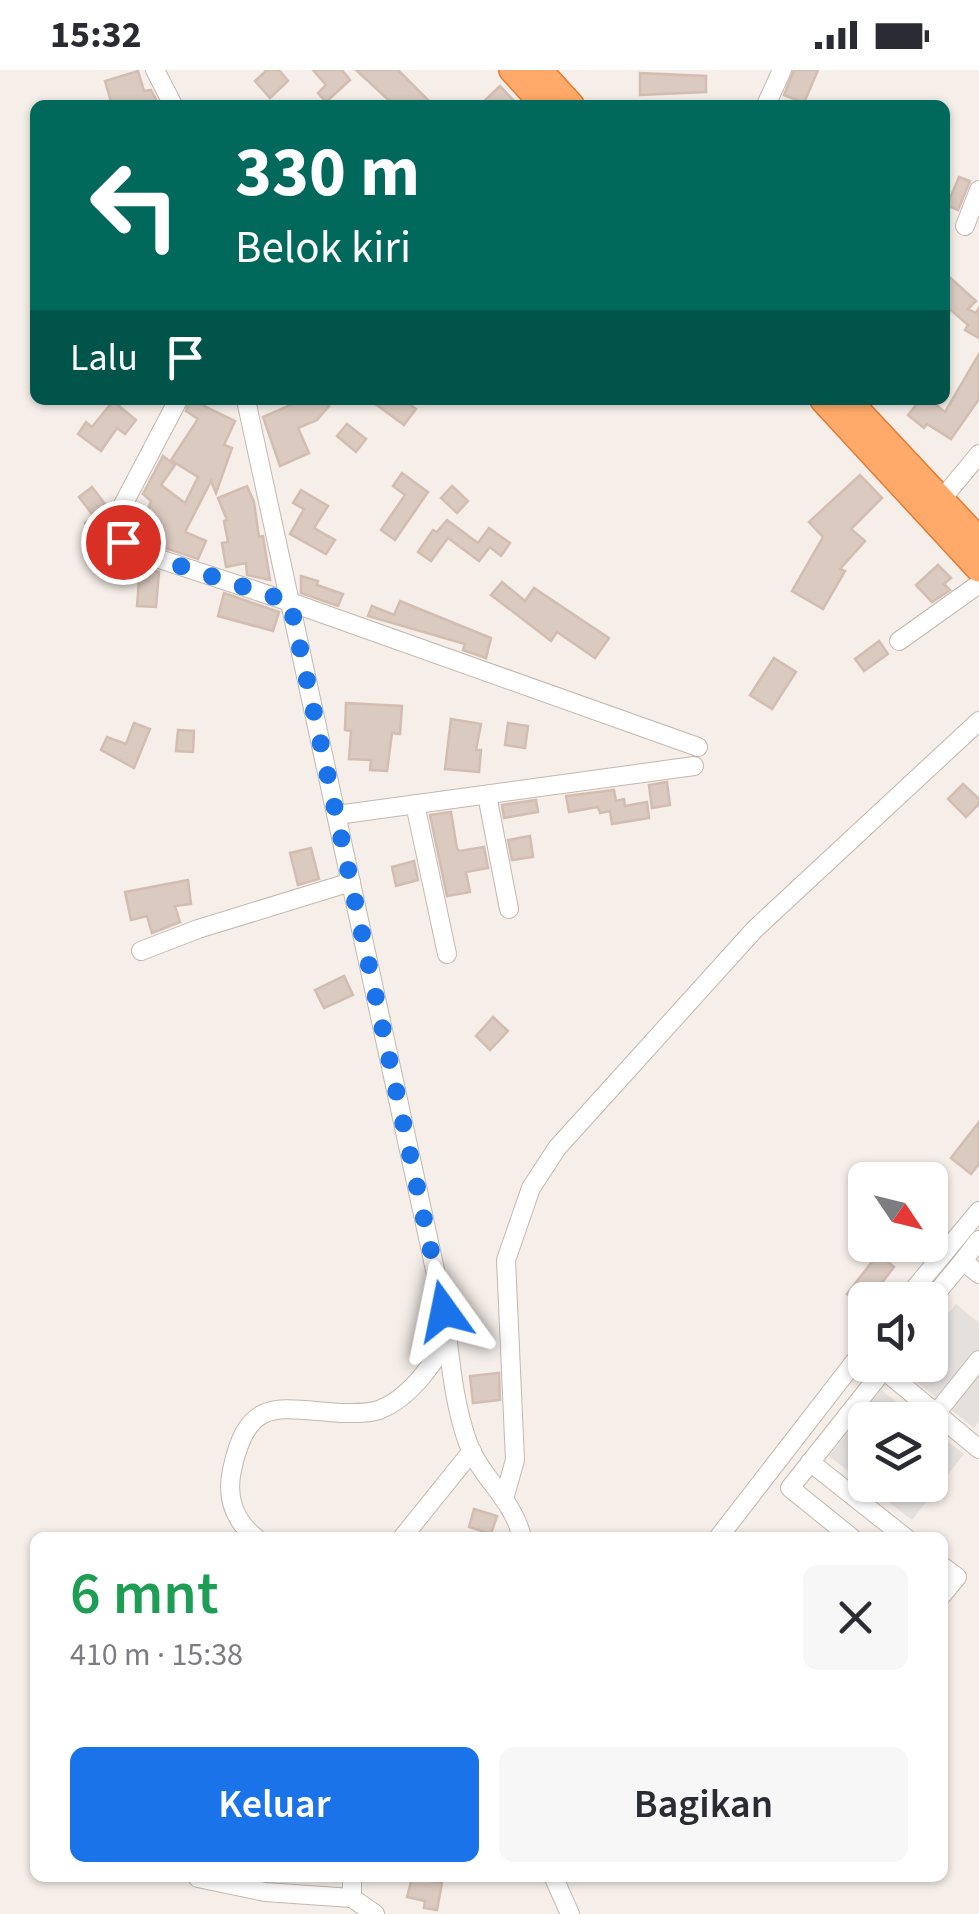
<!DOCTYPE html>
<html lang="id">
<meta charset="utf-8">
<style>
:root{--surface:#fff;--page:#f7f7f7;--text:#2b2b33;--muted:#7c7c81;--accent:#1a73e8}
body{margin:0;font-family:"Source Sans 3",sans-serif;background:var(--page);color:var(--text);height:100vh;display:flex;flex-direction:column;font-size:38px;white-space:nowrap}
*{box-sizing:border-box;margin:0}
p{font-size:32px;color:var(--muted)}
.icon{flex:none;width:55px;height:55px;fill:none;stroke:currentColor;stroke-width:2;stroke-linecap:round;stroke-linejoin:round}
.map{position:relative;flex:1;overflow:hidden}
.sheet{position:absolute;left:30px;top:1462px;width:918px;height:350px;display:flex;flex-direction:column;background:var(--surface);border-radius:15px;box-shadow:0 2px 8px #0004}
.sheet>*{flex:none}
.top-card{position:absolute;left:30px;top:30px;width:920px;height:305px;border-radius:15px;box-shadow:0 2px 8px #0004;background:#00695c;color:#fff;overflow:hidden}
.needle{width:65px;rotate:125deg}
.fabs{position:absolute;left:848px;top:1092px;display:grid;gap:20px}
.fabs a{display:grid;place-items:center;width:100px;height:100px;border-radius:15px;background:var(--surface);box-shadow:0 2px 8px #0004;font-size:50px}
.pin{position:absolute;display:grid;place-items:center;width:85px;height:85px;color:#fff;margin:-42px;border:5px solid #fff;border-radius:50%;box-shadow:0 2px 10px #0007}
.me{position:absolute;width:110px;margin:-55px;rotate:348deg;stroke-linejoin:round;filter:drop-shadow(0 0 8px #0008)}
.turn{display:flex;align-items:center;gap:35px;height:210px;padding:0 40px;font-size:45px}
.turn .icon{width:130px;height:130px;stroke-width:2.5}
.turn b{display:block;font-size:70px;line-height:85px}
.then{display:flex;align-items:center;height:95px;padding:0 40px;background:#0003;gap:20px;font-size:38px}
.round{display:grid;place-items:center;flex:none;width:105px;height:105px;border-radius:15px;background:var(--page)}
.head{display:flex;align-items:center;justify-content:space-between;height:170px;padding:0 40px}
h1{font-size:60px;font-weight:600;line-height:75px;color:#1e9e55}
.action{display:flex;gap:20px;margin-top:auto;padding:20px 40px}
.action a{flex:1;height:115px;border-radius:15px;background:var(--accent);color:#fff;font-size:40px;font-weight:600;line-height:115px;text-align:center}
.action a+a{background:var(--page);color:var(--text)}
.status{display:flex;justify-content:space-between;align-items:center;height:70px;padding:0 50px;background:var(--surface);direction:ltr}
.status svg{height:28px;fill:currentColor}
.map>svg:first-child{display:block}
.parking{fill:#e3e0de}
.building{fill:#dbcac0;stroke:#d3bdb0;stroke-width:2.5}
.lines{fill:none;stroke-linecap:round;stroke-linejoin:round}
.minor-casing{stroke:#c4b7ae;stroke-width:20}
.highway-casing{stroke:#e77931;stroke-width:28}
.minor{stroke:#fff;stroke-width:18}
.highway{stroke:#ffaa6a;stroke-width:25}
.route{stroke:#1a73e8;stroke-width:18;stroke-dasharray:0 32.4}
</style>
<div class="status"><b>15:32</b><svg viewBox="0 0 49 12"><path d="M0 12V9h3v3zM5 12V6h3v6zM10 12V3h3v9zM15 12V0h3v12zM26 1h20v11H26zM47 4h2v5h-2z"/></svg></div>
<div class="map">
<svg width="979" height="1844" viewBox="0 0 979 1844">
<rect width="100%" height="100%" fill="#f5eee9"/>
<g class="parking">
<polygon points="956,1234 979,1253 979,1351 974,1358 902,1300 906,1295 930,1295 930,1266"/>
<polygon points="881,1320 920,1350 865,1350 865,1414 829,1386"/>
<polygon points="930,1358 964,1384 912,1450 867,1415 930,1415"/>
</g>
<g class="building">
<polygon points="267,0 279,0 288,11 270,28 255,11"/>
<polygon points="313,0 342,0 350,10 326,32 318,23 326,15"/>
<polygon points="356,0 398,0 433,35 394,35"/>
<polygon points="794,0 818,0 804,33 784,25"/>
<polygon points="138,1 144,21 151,20 159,35 112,35 105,11"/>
<polygon points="640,3 706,6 706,22 640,25"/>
<polygon points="500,16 518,35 480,35"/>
<polygon points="959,107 970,111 958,140 947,135"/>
<polygon points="945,203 976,231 968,239 976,243 979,238 979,268 965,260 968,255 945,235"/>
<polygon points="979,284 979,329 951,369 927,354 924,358 908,345 920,330 930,330 945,342"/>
<polygon points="190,330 207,330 204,336 235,351 224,375 232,378 216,423 211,411 185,462 206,471 198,489 138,469 151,431 143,424 163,386 175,395 161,415 185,433 198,407 171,390 198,349 186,341"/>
<polygon points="302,330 323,330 329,336 317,350 298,358 309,383 280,396 263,347"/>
<polygon points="370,330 404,330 416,339 404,355"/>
<polygon points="113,331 136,350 125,364 117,358 101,381 78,364 86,352 92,357"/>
<polygon points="347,354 366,369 356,382 337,366"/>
<polygon points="402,403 428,422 395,470 381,460 405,425 393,416"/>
<polygon points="860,405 882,428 851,459 865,471 840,499 845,501 823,539 792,521 823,467 809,452"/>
<polygon points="247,416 254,432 259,467 263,466 270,510 247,505 246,493 226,497 222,473 228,472 224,451 227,450 218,428"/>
<polygon points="452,416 468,431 457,443 441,428"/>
<polygon points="92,417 105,434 92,444 79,427"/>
<polygon points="301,420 328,436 314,458 335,470 326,484 290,464 304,439 293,433"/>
<polygon points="103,441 121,502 104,507 96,484 105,481 85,453"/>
<polygon points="447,450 478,473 489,458 510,473 501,486 490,477 479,491 448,468 431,491 418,482 433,460 437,462"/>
<polygon points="938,495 951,508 944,514 950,520 932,532 916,515"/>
<polygon points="140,496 159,502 156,537 137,536"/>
<polygon points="301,506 318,511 317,515 343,524 338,536 301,523"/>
<polygon points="502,512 525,531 534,518 609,568 595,588 557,562 551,571 491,525"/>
<polygon points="224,523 279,542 273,561 218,546"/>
<polygon points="400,531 491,568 486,588 463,580 465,574 368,546 372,536 394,545"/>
<polygon points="879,571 888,584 864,601 855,589"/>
<polygon points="774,588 796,602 772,639 750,625"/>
<polygon points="346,633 402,636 400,664 392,663 387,701 370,700 371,690 349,689 351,661 345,660"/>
<polygon points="451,649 481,654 476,680 481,680 479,702 445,699"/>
<polygon points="134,653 150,659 134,698 101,680 107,667 126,674"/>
<polygon points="508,653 528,656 525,678 505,675"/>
<polygon points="178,660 194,661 193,682 176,681"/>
<polygon points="667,712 670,735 652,738 649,715"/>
<polygon points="963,714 979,729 979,734 966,747 948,729"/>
<polygon points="614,720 616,731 624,729 625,736 647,732 649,748 612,754 610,741 600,743 598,737 569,742 566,726"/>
<polygon points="536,730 538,742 504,748 502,735"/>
<polygon points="451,742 457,779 460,781 484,777 488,798 466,802 470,822 447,826 430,745"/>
<polygon points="530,766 533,787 512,790 508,770"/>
<polygon points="311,778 319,809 298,815 290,783"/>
<polygon points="414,791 418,810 396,816 392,797"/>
<polygon points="188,810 191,834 175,836 180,852 152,863 147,846 131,850 125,822"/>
<polygon points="344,906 353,925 324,938 315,920"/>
<polygon points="493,947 508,961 490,980 476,966"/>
<polygon points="979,1052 979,1094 971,1104 951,1088"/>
<polygon points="878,1184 894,1197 863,1237 847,1224"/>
<polygon points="499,1303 500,1330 473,1333 470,1306"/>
<polygon points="474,1439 497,1446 491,1464 469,1457"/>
<polygon points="412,1808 442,1813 437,1840 424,1838 425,1831 407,1827"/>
</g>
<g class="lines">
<defs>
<g id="minor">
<polyline points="155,0 173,35"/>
<polyline points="766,35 782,0"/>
<polyline points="965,156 979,120"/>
<polyline points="178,330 116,448 124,463 126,478 290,532 698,677"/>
<path d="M 246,330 L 444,1241 C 450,1285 453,1332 468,1373 C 481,1408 514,1430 522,1468"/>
<polyline points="936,436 979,384"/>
<polyline points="899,571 979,514"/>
<polyline points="487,725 509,839"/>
<polyline points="415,734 447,884"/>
<polyline points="337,745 694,696"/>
<polyline points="141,881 198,859 351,812"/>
<polyline points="979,1170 963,1191 979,1204"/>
<polyline points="905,1230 979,1141"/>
<polyline points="930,1231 963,1191"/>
<polyline points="883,1295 890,1305 979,1379"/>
<polyline points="930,1351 979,1290"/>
<polyline points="810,1392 906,1468"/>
<polyline points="504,1429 515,1390 506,1190 531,1118 557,1078 755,859 979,651"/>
<polyline points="863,1433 878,1415"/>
<path d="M 256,1468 C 234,1450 226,1428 232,1400 C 248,1325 277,1339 341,1343 C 352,1343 368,1344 379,1340 C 410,1328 430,1297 448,1270"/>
<polyline points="402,1468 472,1381"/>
<polyline points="718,1468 865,1278"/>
<polyline points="852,1468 790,1418 885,1298"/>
<polyline points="942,1496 957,1507 942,1525"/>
<polyline points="198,1808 265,1822 352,1828"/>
<polyline points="352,1808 352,1828 375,1844"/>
<polyline points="554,1808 570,1844"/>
</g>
<g id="highway">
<polyline points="512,0 544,35"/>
<polyline points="539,0 571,35"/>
<polyline points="823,330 979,499"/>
<polyline points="848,330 979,470"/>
</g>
</defs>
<use href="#minor" class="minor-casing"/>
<use href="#highway" class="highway-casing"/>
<use href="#minor" class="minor"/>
<use href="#highway" class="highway"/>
</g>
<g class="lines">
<polyline class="route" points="123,472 126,478 290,532 444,1241"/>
</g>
</svg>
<div class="fabs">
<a><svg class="needle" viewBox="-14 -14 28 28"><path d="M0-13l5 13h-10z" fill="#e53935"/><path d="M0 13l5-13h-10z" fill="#7c7c81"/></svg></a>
<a><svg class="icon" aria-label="sound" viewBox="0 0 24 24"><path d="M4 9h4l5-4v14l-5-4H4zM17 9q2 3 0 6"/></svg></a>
<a><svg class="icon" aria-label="layers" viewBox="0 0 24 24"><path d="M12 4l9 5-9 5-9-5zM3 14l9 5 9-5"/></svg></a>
</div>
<div class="pin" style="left:123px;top:472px;background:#d93025"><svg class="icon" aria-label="arrive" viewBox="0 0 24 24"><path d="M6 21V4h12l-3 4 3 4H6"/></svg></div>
<svg class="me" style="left:444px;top:1241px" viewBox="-20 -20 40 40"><path d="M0-17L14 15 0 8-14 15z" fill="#1a73e8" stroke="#fff" stroke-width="4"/></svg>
<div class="top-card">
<div class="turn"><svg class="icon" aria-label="left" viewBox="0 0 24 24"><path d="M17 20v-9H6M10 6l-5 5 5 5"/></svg><div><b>330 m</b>Belok kiri</div></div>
<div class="then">Lalu<svg class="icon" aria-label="arrive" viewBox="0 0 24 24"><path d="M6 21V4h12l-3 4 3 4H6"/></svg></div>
</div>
<section class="sheet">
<div class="head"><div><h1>6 mnt</h1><p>410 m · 15:38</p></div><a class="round"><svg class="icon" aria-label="close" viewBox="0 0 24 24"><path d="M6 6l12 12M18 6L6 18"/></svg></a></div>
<div class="action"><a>Keluar</a><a>Bagikan</a></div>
</section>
</div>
